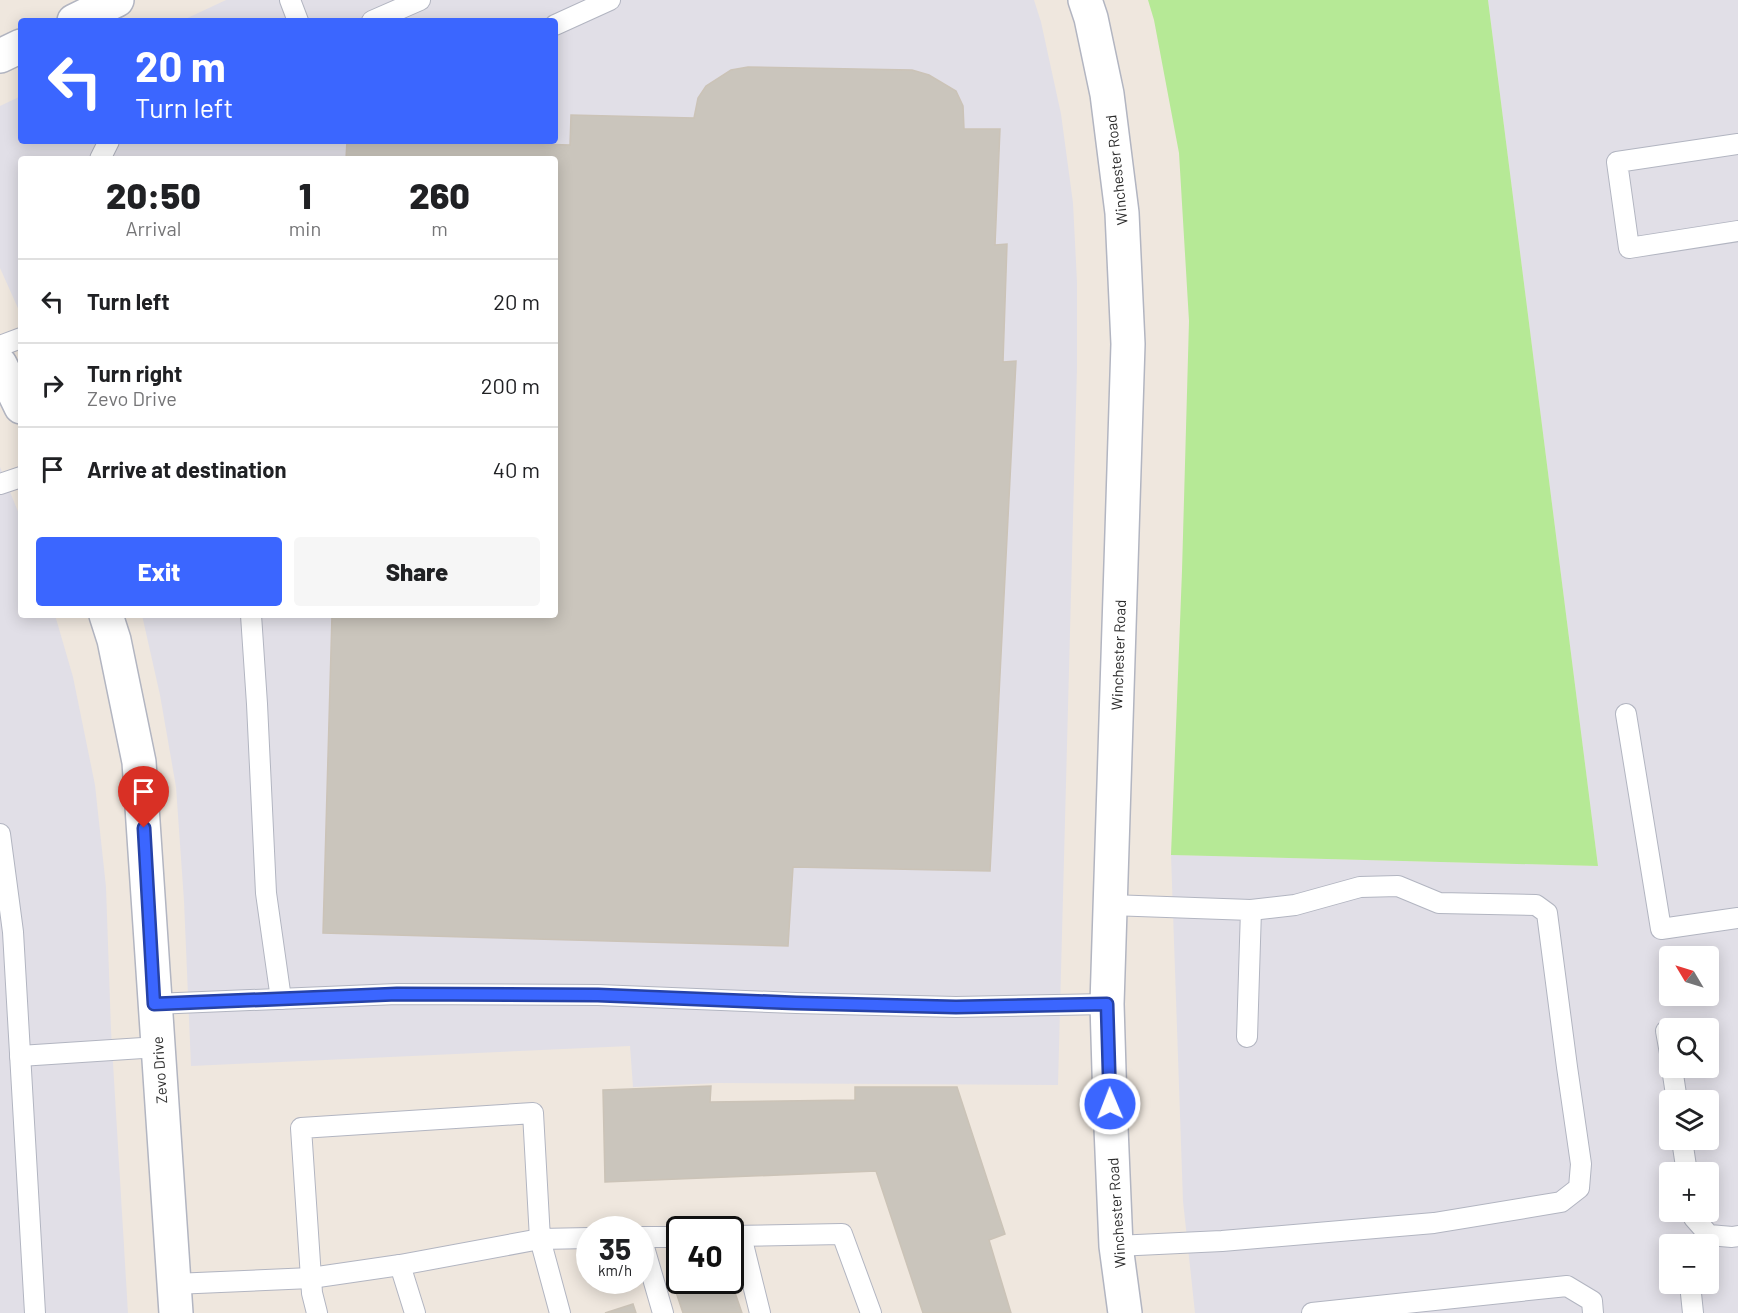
<!DOCTYPE html>
<meta charset="utf-8">
<style>
:root{--surface:#fff;--page:#f6f6f6;--text:#202124;--muted:#757577;--line:#e0e0e0;--accent:#3b66ff}
body{margin:0;font-family:Barlow,sans-serif;background:var(--page);color:var(--text);height:100vh;display:flex;flex-direction:column;font-size:22px;white-space:nowrap}
*{box-sizing:border-box;margin:0}
p{font-size:20px;color:var(--muted)}
.icon{flex:none;width:33px;height:33px;fill:none;stroke:currentColor;stroke-width:2;stroke-linecap:round;stroke-linejoin:round}
.map{position:relative;flex:1;overflow:hidden}
.details{position:absolute;left:18px;top:156px;width:540px;height:462px;display:flex;flex-direction:column;background:var(--surface);border-radius:6px;box-shadow:0 3px 15px #0003}
.details>*{flex:none}
.top-card{position:absolute;left:18px;top:18px;width:540px;height:126px;border-radius:6px;box-shadow:0 3px 15px #0003;background:#3b66ff;color:#fff;overflow:hidden}
.needle{width:39px;rotate:308deg}
.tools{position:absolute;left:1659px;top:946px;display:grid;gap:12px}
.tools a{display:grid;place-items:center;width:60px;height:60px;border-radius:6px;background:var(--surface);box-shadow:0 3px 15px #0003;font-size:30px}
.speed{position:absolute;left:576px;top:1216px;display:flex;gap:12px;font-size:30px;font-weight:700;text-align:center}
.speed>*{display:grid;place-content:center;width:78px;height:78px;border-radius:50%;background:var(--surface);box-shadow:0 3px 15px #0003;line-height:1}
.speed small{font-size:15px;font-weight:400}
.speed .limit{border:3px solid #111;border-radius:9px;background:#fff;color:#111}
.pin{position:absolute;display:grid;place-items:center;width:51px;height:51px;color:#fff;margin:-62px -26px;border-radius:50% 50% 50% 0;rotate:-45deg;box-shadow:0 0 6px #0007}
.pin .icon{rotate:45deg}
.me{position:absolute;width:66px;margin:-33px;rotate:359deg;stroke-linejoin:round;filter:drop-shadow(0 0 4px #0008)}
.turn{display:flex;align-items:center;gap:21px;height:126px;padding:0 18px;font-size:27px}
.turn .icon{width:78px;height:78px;stroke-width:2.5}
.turn b{display:block;font-size:42px;line-height:51px}
.eta{display:flex;justify-content:space-evenly;align-items:center;height:102px;text-align:center}
.eta b{font-size:36px;font-weight:800;line-height:42px}
.cta{display:flex;gap:12px;margin-top:auto;padding:12px 18px}
.cta a{flex:1;height:69px;border-radius:6px;background:var(--accent);color:#fff;font-size:24px;font-weight:800;line-height:69px;text-align:center}
.cta a+a{background:var(--page);color:var(--text)}
ul{padding:0;list-style:none}
li{display:flex;align-items:center;gap:18px;height:84px;padding:0 18px;border-top:2px solid var(--line)}
li div{flex:1}
li b{display:block;font-size:22px}
li em{font-style:normal}
.map>svg:first-child{display:block}
.industrial{fill:#e1dfe7;fill-rule:evenodd}
.green{fill:#b6e996}
.building{fill:#cac5bc;stroke:#cbc3b7;stroke-width:1.5}
.lines{fill:none;stroke-linecap:round;stroke-linejoin:round}
.service-casing{stroke:#b2b5c1;stroke-width:22}
.minor-casing{stroke:#b2b5c1;stroke-width:36}
.tertiary-casing{stroke:#b2b5c1;stroke-width:36}
.service{stroke:#fff;stroke-width:20}
.minor{stroke:#fff;stroke-width:33}
.tertiary{stroke:#fff;stroke-width:33}
.route-casing{stroke:#2642a6;stroke-width:15}
.route{stroke:#3b66ff;stroke-width:10}
.labels{text-anchor:middle;dominant-baseline:central;stroke-width:4.5;stroke-linejoin:round;paint-order:stroke}
.street-label{font-size:15px;fill:#2c2c2c;stroke:#fff}
</style>
<div class="map">
<svg width="1738" height="1313" viewBox="0 0 1738 1313">
<rect width="100%" height="100%" fill="#efe7de"/>
<g class="industrial">
<polygon points="226,0 1034,0 1041,22 1061,114 1073,203 1077,282 1077,368 1058,1085 718,1083 633,1087 630,1046 191,1066 184,901 176,787 160,695 142,615 555,615 555,159 21,159 21,315 0,268 0,106 21,96 21,141 555,141 555,21 181,21"/>
<path d="M 1488,0 L 1738,0 L 1738,1313 L 1195,1313 L 1183,1201 L 1171,855 L 1598,866 ZM 1670,957 L 1708,957 L 1708,996 L 1670,996 ZM 1670,1029 L 1708,1029 L 1708,1068 L 1670,1068 ZM 1670,1101 L 1708,1101 L 1708,1140 L 1670,1140 ZM 1670,1173 L 1708,1173 L 1708,1212 L 1670,1212 ZM 1670,1245 L 1708,1245 L 1708,1284 L 1670,1284 Z"/>
<polygon points="0,467 21,519 21,615 55,615 73,677 95,785 106,887 111,1030 128,1313 0,1313"/>
</g>
<polygon class="green" points="1148,0 1488,0 1598,866 1171,855 1182,571 1189,321 1179,153 1154,20"/>
<g class="building">
<polygon points="748,67 912,70 929,75 956,91 963,106 964,129 1000,129 995,245 1007,244 1003,362 1016,361 990,871 793,867 788,946 323,933 332,615 555,615 555,159 346,159 347,141 453,141 570,145 571,115 694,118 698,98 706,86 731,70"/>
<polygon points="711,1086 710,1102 855,1100 855,1087 957,1087 1005,1234 989,1240 1011,1313 923,1313 876,1171 605,1182 603,1090"/>
<polygon points="730,1278 742,1313 683,1313 676,1292 710,1281 730,1281"/>
<polygon points="633,1304 636,1313 605,1313"/>
</g>
<g class="lines">
<defs>
<g id="service">
<polyline points="290,0 298,21"/>
<polyline points="372,21 420,0"/>
<polyline points="555,25 610,0"/>
<polyline points="1738,144 1617,162 1629,248 1738,231"/>
<polyline points="100,159 109,141"/>
<polyline points="0,346 21,338"/>
<polyline points="0,484 21,477"/>
<polyline points="251,615 257,704 266,893 281,999"/>
<polyline points="1626,714 1661,929 1738,918"/>
<polyline points="0,834 13,932 35,1313"/>
<polyline points="1110,905 1251,910 1247,1037"/>
<polyline points="154,1004 397,994 598,995 796,1003 956,1007 1107,1004"/>
<polyline points="1666,1031 1670,1053"/>
<polyline points="20,1056 158,1047"/>
<polyline points="1672,1068 1677,1101"/>
<polyline points="1682,1140 1687,1173"/>
<polyline points="1693,1212 1694,1218 1709,1235 1732,1237 1738,1236"/>
<polyline points="730,1236 842,1234 871,1313"/>
<polyline points="741,1236 760,1313"/>
<polyline points="640,1237 680,1237"/>
<polyline points="641,1237 663,1313"/>
<polyline points="1116,1246 1222,1241 1434,1223 1561,1202 1579,1188 1581,1164 1567,1067 1547,913 1536,905 1439,903 1398,886 1360,887 1295,905 1251,910"/>
<polyline points="400,1265 415,1313"/>
<polyline points="174,1284 311,1278 400,1265 540,1239 560,1313"/>
<polyline points="1690,1284 1693,1313"/>
<polyline points="317,1313 312,1293 301,1128 533,1113 540,1239 590,1238"/>
<polyline points="1312,1313 1567,1286 1592,1301 1593,1313"/>
</g>
<g id="minor">
<polyline points="0,364 21,407"/>
<polyline points="106,615 114,640 139,762 176,1313"/>
</g>
<g id="tertiary">
<polyline points="1085,0 1091,18 1107,94 1122,213 1128,344 1107,1004 1110,1104 1116,1246 1125,1313"/>
<polyline points="74,21 117,0"/>
<polyline points="0,56 21,46"/>
</g>
</defs>
<use href="#service" class="service-casing"/>
<use href="#minor" class="minor-casing"/>
<use href="#tertiary" class="tertiary-casing"/>
<use href="#service" class="service"/>
<use href="#minor" class="minor"/>
<use href="#tertiary" class="tertiary"/>
</g>
<g class="lines">
<defs>
<polyline id="route" points="144,828 154,1004 397,994 598,995 796,1003 956,1007 1107,1004 1110,1104"/>
</defs>
<use href="#route" class="route-casing"/>
<use href="#route" class="route"/>
</g>
<g class="labels">
<g class="street-label">
<text transform="translate(1116 170) rotate(-96)">Winchester Road</text>
<text transform="translate(1118 655) rotate(-88)">Winchester Road</text>
<text transform="translate(159 1070) rotate(-94)">Zevo Drive</text>
<text transform="translate(1116 1213) rotate(-94)">Winchester Road</text>
</g>
</g>
</svg>
<div class="tools">
<a><svg class="needle" viewBox="-14 -14 28 28"><path d="M0-13l5 13h-10z" fill="#e53935"/><path d="M0 13l5-13h-10z" fill="#757577"/></svg></a>
<a><svg class="icon" aria-label="search" viewBox="0 0 24 24"><circle cx="10" cy="10" r="6"/><path d="M15 15l6 6"/></svg></a>
<a><svg class="icon" aria-label="layers" viewBox="0 0 24 24"><path d="M12 4l9 5-9 5-9-5zM3 14l9 5 9-5"/></svg></a>
<a>+</a>
<a>−</a>
</div>
<div class="speed"><div>35<small>km/h</small></div><div class="limit">40</div></div>
<div class="pin" style="left:144px;top:828px;background:#d93025"><svg class="icon" aria-label="arrive" viewBox="0 0 24 24"><path d="M6 21V4h12l-3 4 3 4H6"/></svg></div>
<svg class="me" style="left:1110px;top:1104px" viewBox="-20 -20 40 40"><circle r="17" fill="#3b66ff" stroke="#fff" stroke-width="3"/><path d="M0-11L8 9 0 5-8 9z" fill="#fff"/></svg>
<div class="top-card">
<div class="turn"><svg class="icon" aria-label="left" viewBox="0 0 24 24"><path d="M17 20v-9H6M10 6l-5 5 5 5"/></svg><div><b>20 m</b>Turn left</div></div>
</div>
<section class="details">
<div class="eta">
<div><b>20:50</b><p>Arrival</p></div>
<div><b>1</b><p>min</p></div>
<div><b>260</b><p>m</p></div>
</div>
<ul>
<li><svg class="icon" aria-label="left" viewBox="0 0 24 24"><path d="M17 20v-9H6M10 6l-5 5 5 5"/></svg><div><b>Turn left</b></div><em>20 m</em></li>
<li><svg class="icon" aria-label="right" viewBox="0 0 24 24"><path d="M7 20v-9h11M14 6l5 5-5 5"/></svg><div><b>Turn right</b><p>Zevo Drive</p></div><em>200 m</em></li>
<li><svg class="icon" aria-label="arrive" viewBox="0 0 24 24"><path d="M6 21V4h12l-3 4 3 4H6"/></svg><div><b>Arrive at destination</b></div><em>40 m</em></li>
</ul>
<div class="cta"><a>Exit</a><a>Share</a></div>
</section>
</div>
